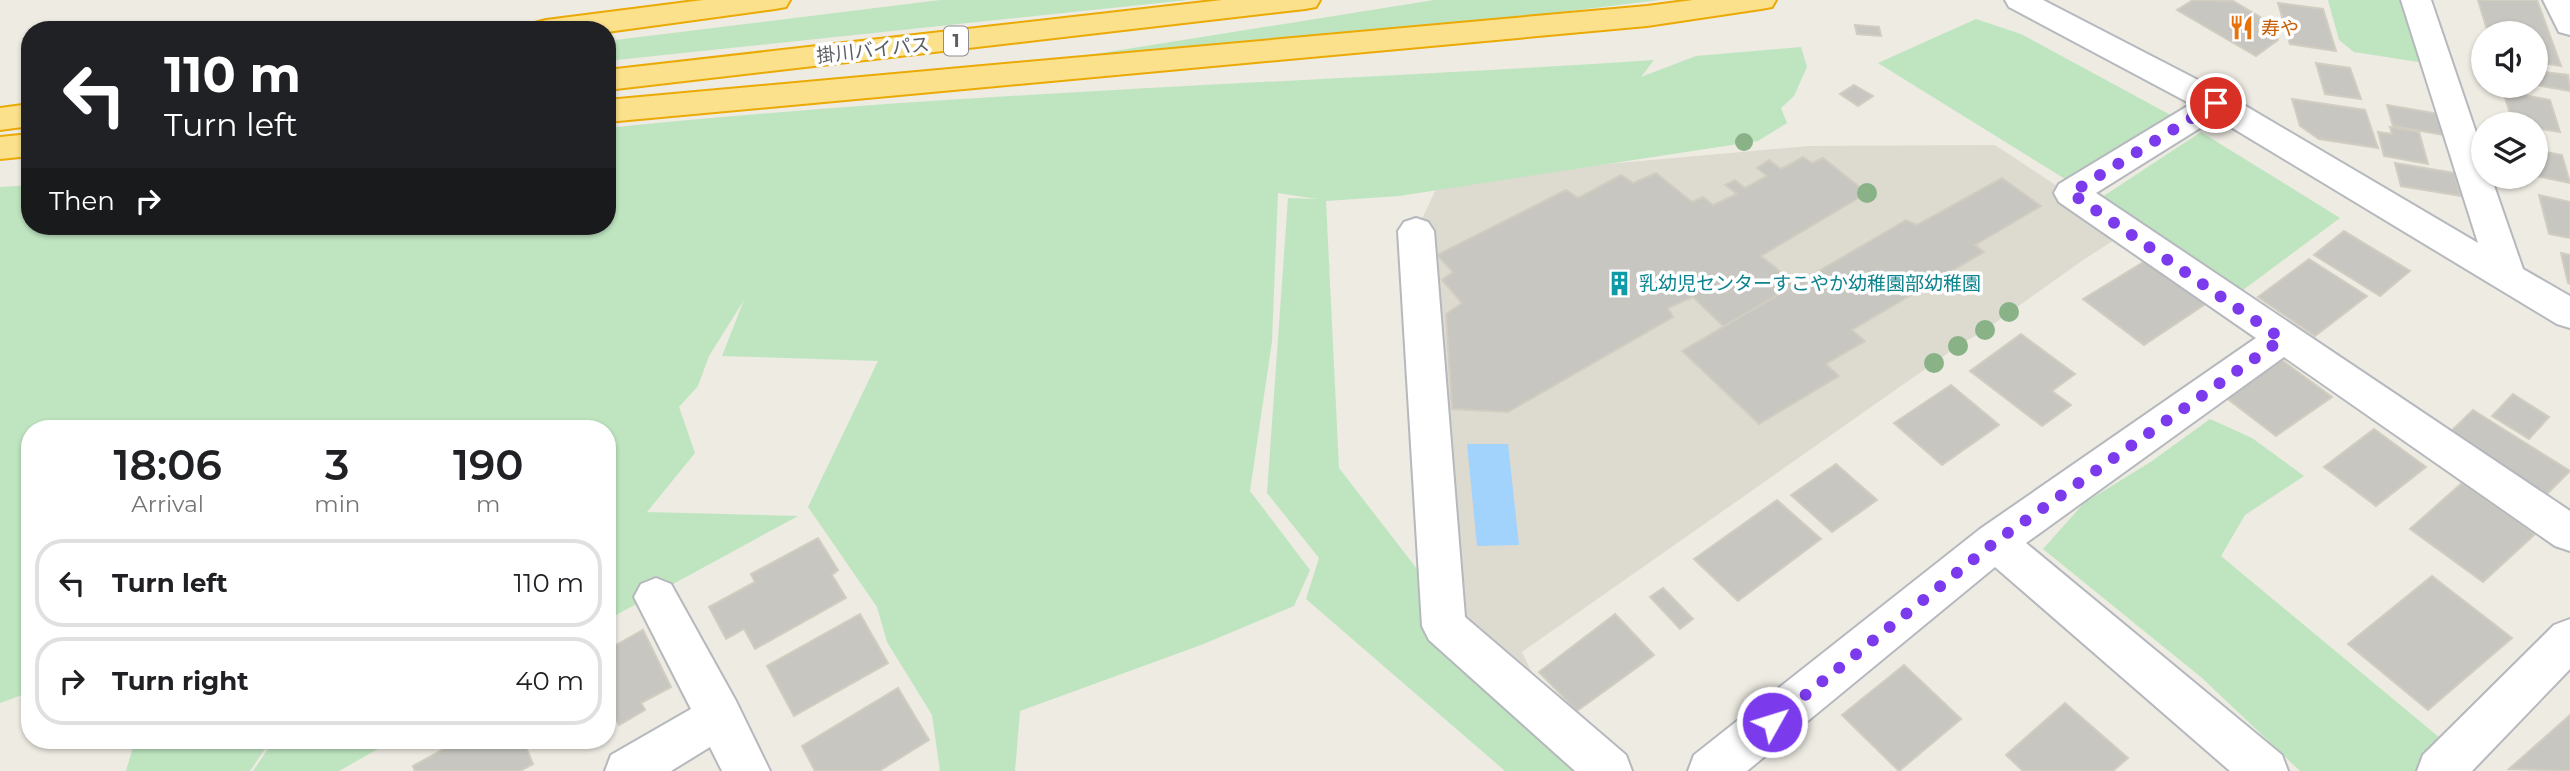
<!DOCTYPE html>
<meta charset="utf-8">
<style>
:root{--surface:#fff;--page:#f6f6f6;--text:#202124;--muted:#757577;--line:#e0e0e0}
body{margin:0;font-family:Montserrat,"Noto Sans JP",sans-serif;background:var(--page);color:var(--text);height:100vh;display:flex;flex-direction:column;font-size:26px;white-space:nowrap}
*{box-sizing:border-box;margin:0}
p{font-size:23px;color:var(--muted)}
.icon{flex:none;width:38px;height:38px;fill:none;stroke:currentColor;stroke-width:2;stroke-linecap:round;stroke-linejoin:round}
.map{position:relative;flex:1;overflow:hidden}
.panel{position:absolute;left:21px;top:420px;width:595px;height:329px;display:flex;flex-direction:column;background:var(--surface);border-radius:28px;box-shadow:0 2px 5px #0004}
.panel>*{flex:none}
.banner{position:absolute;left:21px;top:21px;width:595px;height:214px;border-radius:28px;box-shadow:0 2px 5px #0004;background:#202124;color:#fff;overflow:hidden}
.fabs{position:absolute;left:2471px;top:21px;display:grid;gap:14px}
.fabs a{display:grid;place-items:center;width:77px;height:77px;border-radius:50%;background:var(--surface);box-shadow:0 2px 5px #0004;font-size:35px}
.pin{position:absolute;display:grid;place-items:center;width:60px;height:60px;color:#fff;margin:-30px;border:4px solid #fff;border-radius:50%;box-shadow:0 2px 7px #0007}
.me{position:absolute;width:77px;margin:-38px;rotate:51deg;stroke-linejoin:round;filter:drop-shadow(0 0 5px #0008)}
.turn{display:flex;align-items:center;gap:24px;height:147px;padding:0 28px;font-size:32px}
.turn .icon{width:91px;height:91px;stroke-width:2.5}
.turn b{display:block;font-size:49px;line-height:60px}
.then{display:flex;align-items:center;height:66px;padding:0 28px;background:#0003;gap:14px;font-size:26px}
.eta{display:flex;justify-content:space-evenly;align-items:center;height:119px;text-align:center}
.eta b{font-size:42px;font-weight:600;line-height:49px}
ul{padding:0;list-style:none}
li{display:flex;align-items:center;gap:21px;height:88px;margin:0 14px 10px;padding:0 14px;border:4px solid var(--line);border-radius:28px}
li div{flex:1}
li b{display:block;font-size:26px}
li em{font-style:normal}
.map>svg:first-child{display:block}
.education{fill:#dddad0}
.green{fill:#bfe5c0}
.water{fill:#a2d3fd}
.building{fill:#c8c6c0;stroke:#d2cdc1;stroke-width:2}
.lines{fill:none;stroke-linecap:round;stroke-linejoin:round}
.minor-casing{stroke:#b5b8bd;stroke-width:4}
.highway-casing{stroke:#eba904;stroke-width:4}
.minor{fill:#fff;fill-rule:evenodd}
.highway{fill:#fbe18c;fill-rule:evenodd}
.tree{fill:#89b387}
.route{stroke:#7c3aed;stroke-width:12;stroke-dasharray:0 21.6}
.labels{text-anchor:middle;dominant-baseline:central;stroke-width:7;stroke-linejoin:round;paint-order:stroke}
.shield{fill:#fff;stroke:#8c8e92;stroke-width:2}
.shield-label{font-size:18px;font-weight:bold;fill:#5b5e63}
.food-label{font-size:19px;fill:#c56008;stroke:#fff;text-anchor:start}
.street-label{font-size:19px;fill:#5b5e63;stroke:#fff}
.culture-label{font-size:19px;fill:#0d838f;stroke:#fff;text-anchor:start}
</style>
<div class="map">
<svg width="2570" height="771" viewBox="0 0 2570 771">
<rect width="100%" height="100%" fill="#edebe2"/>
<polygon class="education" points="1995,145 2127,232 2083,260 1985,330 1958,346 1522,652 1557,725 1456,636 1416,231 1441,179 1809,146"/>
<g class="green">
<polygon points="940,0 1188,0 607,61 607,41"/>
<polygon points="1434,0 1660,0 1321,41 1058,60"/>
<polygon points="2328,0 2408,0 2431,64 2354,52 2339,40"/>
<polygon points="1976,19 2021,34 2178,119 2070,182 1878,63"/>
<path d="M 1801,47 L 1807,67 L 1794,96 L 1781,108 L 1787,123 L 1758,141 L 1399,196 L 1326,201 L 1339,468 L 1424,578 L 1593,771 L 1505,771 L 1306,599 L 1319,558 L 1267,493 L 1288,198 L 1317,199 L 1278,193 L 1272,341 L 1250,491 L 1310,570 L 1294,606 L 1201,645 L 1020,711 L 1015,771 L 940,771 L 932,715 L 887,642 L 877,607 L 808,507 L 878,361 L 722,356 L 744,300 L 709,356 L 698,386 L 679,407 L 695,453 L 647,512 L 798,516 L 607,620 L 607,429 L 30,429 L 30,692 L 0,703 L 0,187 L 30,185 L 30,226 L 607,226 L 607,128 C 955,92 1305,83 1654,60 L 1641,77 L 1696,56 Z"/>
<polygon points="2201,132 2340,218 2239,293 2099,199"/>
<polygon points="2210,419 2252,438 2304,476 2245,515 2221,556 2458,753 2428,771 2300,771 2202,678 2043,549 2084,503 2152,461"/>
<polygon points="135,740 271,740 250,771 126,771"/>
<polygon points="274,740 394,740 339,771 253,771"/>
</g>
<polygon class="water" points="1467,444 1508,444 1519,545 1477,546"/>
<g class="building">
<polygon points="2193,0 2233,1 2272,24 2278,40 2256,56 2177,10"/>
<polygon points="2478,0 2537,0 2561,66 2536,62 2536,33 2488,33"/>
<polygon points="2278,3 2323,9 2336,51 2290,44"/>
<polygon points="1855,25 1879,27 1881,36 1857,34"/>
<polygon points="2316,63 2350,68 2361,99 2325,94"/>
<polygon points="2536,71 2568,75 2570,91 2536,85"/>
<polygon points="1854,85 1873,96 1858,106 1840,94"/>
<polygon points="2503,91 2550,100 2560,132 2536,128 2536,124 2513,123"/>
<polygon points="2292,99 2365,110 2378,148 2319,139 2300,126"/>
<polygon points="2387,105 2444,115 2450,136 2393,126"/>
<polygon points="2390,127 2419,132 2428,164 2384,156 2378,132 2392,134"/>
<polygon points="2536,144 2545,145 2546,152 2562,155 2570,183 2536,176"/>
<polygon points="1803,157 1812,163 1823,158 1867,193 1761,256 1797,285 1724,327 1693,297 1668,308 1673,317 1508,412 1452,409 1446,314 1462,303 1442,280 1453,272 1437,255 1566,190 1578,198 1621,175 1633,183 1656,173 1692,202 1703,197 1713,205 1737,194 1725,185 1735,180 1745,188 1767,176 1757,168 1769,160 1781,169"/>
<polygon points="2395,163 2454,173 2461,196 2401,186"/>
<polygon points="2002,178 2041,206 1975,245 1984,252 1852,330 1865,341 1826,364 1839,376 1759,424 1682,351 1906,220 1917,225"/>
<polygon points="2539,195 2570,202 2570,238 2549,234"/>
<polygon points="2344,231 2410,271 2380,296 2314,255"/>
<polygon points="2561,253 2570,255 2570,284 2568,283"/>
<polygon points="2309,259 2367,296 2315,336 2258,297"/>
<polygon points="2147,260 2207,303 2144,345 2083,299"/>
<polygon points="2021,334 2075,374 2052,391 2071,405 2042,426 1970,371"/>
<polygon points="2276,356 2332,397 2276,436 2220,393"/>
<polygon points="1951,385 1999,425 1942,465 1894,423"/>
<polygon points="2513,394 2549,417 2529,439 2492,416"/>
<polygon points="2473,410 2570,471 2546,495 2449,433"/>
<polygon points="2374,429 2426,467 2376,506 2324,467"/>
<polygon points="1836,464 1877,500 1832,532 1791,495"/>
<polygon points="2462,483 2535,534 2483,582 2410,529"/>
<polygon points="1777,500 1821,539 1738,601 1694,559"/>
<polygon points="818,538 838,570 832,575 846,598 755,649 744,629 726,639 709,607 755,582 751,574"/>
<polygon points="2432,576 2512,638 2428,710 2348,644"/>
<polygon points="1663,588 1693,619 1680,629 1650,597"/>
<polygon points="860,614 888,663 794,716 767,666"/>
<polygon points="1615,614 1654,655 1577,711 1539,672"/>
<polygon points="643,630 671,687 641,703 645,710 619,725 616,719 607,724 607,650"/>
<polygon points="1904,665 1961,719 1899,771 1842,715"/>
<polygon points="898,688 929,740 879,771 815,771 802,746"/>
<polygon points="2065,703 2128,758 2113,771 2023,771 2006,755"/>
<polygon points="2570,715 2570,771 2509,769"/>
<polygon points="460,740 523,740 533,764 520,771 415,771 413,766"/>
</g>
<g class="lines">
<defs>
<g id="minor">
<polygon points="2005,0 2043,0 2227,95 2478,243 2401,0 2431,0 2483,153 2483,177 2491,177 2523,269 2570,296 2570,328 2557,324 2216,118 2096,193 2570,511 2570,551 2555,546 2284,357 2026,543 2282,755 2288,771 2230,771 1995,567 1747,771 1688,771 1694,755 1980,529 2256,338 2059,202 2054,193 2059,184 2191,104 2009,7"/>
<polygon points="2543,0 2570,0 2570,35 2559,32"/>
<polygon points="1416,218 1428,222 1434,231 1465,617 1626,755 1632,771 1575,771 1429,640 1422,626 1398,231 1404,222"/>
<polygon points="656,578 671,584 736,701 770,771 722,771 710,747 671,771 605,771 611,755 691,709 634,597 641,584"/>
<polygon points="2570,619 2570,669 2472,771 2417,771 2423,755 2554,625"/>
</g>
<g id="highway">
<polygon points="703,0 790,0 786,7 775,9 607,32 531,30 535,23 546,20"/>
<polygon points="1222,0 1320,0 1316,7 1305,9 607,90 607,70"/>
<polygon points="1693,0 1776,0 1772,7 1761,9 1647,26 607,122 607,100 1647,6"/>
<polygon points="30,104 30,126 0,130 0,108"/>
<polygon points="30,134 30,156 0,159 0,137"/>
</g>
</defs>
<use href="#minor" class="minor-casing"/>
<use href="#highway" class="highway-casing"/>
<use href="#minor" class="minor"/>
<use href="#highway" class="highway"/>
</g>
<g class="tree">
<circle cx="1744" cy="142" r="9"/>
<circle cx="1867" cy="193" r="10"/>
<circle cx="2009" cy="312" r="10"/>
<circle cx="1985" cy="330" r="10"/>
<circle cx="1958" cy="346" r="10"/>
<circle cx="1934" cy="363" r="10"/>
</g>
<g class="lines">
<polyline class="route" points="1772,722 1995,542 2282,339 2071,193 2216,103"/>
</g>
<defs>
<symbol id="restaurant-bare" viewBox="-9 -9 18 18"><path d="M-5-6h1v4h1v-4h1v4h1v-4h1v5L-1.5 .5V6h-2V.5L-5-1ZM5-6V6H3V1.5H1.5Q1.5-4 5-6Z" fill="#e8710a" stroke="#fff" stroke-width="2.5" paint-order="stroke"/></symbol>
<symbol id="building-bare" viewBox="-9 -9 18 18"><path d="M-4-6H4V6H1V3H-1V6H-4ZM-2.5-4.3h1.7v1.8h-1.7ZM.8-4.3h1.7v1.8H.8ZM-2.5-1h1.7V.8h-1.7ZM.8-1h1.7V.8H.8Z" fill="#0f9aa8" stroke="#fff" stroke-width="2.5" paint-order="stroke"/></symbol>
</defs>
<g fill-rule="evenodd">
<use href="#restaurant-bare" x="2224" y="10" width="35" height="35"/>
<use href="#building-bare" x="1602" y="266" width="35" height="35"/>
</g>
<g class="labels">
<rect class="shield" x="944" y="26.5" width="24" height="29" rx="5"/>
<g class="shield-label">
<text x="956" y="41">1</text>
</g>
<g class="food-label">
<text x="2261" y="28">寿や</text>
</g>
<g class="street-label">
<text transform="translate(873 50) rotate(-6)">掛川バイパス</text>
</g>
<g class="culture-label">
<text x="1639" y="283">乳幼児センターすこやか幼稚園部幼稚園</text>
</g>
</g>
</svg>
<div class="fabs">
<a><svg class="icon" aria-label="sound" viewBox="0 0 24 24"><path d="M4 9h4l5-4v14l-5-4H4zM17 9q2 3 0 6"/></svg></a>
<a><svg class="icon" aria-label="layers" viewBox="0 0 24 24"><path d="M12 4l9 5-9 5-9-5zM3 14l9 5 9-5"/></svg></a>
</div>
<div class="pin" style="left:2216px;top:103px;background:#d93025"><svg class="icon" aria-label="arrive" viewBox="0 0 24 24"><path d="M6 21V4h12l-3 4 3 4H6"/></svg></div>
<svg class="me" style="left:1772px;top:722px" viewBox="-20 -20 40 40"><circle r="17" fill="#7c3aed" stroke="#fff" stroke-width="3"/><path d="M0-11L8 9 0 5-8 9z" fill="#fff"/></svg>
<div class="banner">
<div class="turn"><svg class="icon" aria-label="left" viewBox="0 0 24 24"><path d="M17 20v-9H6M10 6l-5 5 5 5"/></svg><div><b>110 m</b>Turn left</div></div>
<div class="then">Then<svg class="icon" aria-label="right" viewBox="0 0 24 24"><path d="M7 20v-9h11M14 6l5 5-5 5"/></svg></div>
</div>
<section class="panel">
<div class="eta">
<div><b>18:06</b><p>Arrival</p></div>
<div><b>3</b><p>min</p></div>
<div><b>190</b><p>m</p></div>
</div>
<ul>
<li><svg class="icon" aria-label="left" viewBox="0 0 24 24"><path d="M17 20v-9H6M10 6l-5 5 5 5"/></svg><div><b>Turn left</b></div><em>110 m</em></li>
<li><svg class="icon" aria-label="right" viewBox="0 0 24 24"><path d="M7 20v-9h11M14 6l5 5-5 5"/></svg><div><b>Turn right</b></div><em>40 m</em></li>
</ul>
</section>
</div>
